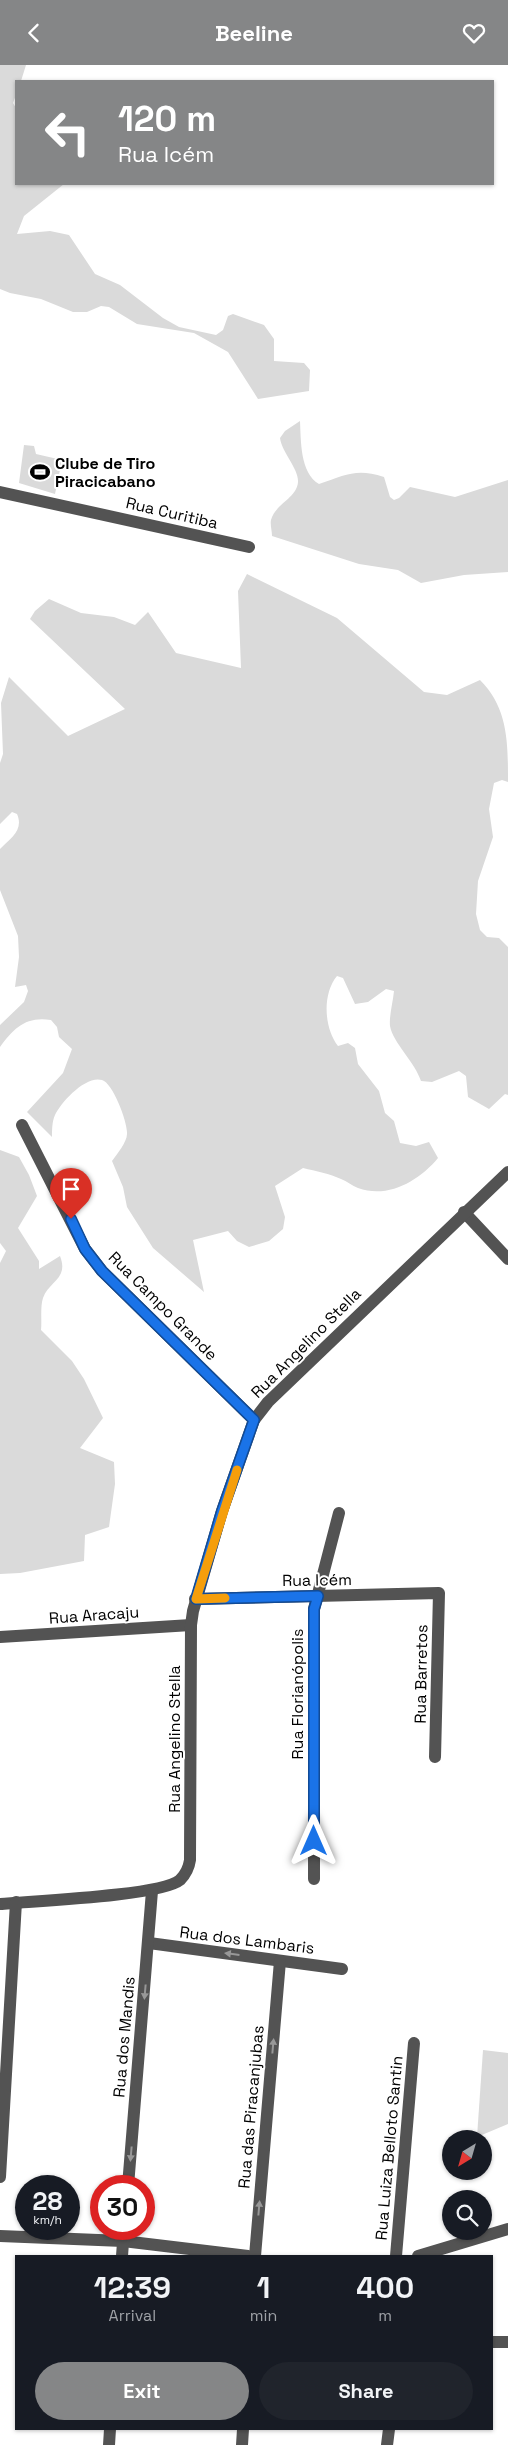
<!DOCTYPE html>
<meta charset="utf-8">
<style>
:root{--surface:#171b24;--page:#20242c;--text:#f1f3f6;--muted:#9ea1a6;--accent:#858687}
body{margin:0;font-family:"Space Grotesk",sans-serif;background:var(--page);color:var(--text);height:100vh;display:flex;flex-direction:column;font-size:19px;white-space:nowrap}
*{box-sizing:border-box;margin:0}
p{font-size:16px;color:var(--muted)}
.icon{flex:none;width:28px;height:28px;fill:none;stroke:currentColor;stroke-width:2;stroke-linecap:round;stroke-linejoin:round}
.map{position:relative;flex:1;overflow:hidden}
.panel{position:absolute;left:15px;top:2190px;width:478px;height:175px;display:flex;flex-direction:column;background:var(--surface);border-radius:0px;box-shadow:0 1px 4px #0004}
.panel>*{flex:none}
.banner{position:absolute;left:15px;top:15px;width:479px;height:105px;border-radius:0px;box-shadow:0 1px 4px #0004;background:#858687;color:#fff;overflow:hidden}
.needle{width:32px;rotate:217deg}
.fabs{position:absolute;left:442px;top:2065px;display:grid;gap:10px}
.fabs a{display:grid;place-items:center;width:50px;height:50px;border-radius:50%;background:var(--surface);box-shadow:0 1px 4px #0004;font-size:25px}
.speed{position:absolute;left:15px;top:2110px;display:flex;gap:10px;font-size:25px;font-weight:700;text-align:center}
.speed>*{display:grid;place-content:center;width:65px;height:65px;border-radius:50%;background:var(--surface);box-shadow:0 1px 4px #0004;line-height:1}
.speed small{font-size:12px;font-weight:400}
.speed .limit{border:8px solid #d22;background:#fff;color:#111}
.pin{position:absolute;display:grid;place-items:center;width:42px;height:42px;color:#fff;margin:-51px -21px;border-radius:50% 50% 50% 0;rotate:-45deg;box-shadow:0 0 5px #0007}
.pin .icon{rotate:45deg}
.me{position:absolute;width:55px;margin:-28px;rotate:0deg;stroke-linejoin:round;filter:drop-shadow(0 0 4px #0008)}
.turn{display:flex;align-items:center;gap:18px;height:105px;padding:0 20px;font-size:22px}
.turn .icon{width:65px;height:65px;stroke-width:2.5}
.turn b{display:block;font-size:35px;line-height:42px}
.eta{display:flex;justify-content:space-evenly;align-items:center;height:85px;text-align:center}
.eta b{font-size:30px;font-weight:800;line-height:35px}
.action{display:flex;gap:10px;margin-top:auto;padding:10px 20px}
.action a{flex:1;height:58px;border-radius:30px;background:var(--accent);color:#fff;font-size:20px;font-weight:800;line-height:58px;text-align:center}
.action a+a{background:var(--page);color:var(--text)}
header{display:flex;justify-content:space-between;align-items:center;height:65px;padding:0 20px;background:var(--accent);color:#fff;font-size:22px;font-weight:800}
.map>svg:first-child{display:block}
.green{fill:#dadada}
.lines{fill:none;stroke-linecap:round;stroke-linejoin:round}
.minor{stroke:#535353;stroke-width:12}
.oneway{fill:#989898}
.route-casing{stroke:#114b97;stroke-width:12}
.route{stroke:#1a73e8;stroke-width:9}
.slow{stroke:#f59e0b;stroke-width:9}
.labels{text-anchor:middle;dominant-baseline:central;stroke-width:4;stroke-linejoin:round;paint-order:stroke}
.poi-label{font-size:16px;font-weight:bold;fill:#000;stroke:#fff;text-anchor:start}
.street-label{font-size:16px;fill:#000;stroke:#fff}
</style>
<header><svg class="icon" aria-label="back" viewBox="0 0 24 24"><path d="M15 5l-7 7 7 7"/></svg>Beeline<svg class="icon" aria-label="heart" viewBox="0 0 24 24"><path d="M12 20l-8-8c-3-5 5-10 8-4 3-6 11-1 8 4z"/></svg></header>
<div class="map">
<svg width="508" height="2380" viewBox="0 0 508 2380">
<rect width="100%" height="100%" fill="#fff"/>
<g class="green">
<polygon points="0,0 26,0 21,16 16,16 16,30 13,38 16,43 16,119 64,119 24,151 17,169 50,166 69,170 95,209 120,220 163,253 179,262 216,270 223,265 228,251 233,249 264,260 274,274 274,296 304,298 310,305 309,326 258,334 228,287 194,268 137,259 109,242 101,241 87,247 73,247 41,234 10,228 0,224"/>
<path d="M 300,356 C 301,376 300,408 319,419 C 346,410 356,403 384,412 L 390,432 L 394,435 L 399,433 L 410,422 L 455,432 L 508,415 L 508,507 L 464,510 L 421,518 L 398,505 L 359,499 L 272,471 C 272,466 270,459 271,455 C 275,439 297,433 298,417 C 299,404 282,388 280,373 L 285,366 Z"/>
<polygon points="24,380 34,381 36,389 62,395 55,429 19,418"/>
<path d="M 247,509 L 337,553 L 424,627 L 447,630 L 480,615 C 508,643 508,677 508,717 L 502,715 L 494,718 L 489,744 L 493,772 L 478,816 L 476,849 L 480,865 L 487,872 L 499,873 L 508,882 L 508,1030 L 505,1029 L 489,1044 L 468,1032 L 466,1011 L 459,1006 L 432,1017 L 421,1016 C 415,997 393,978 390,961 C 389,951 393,937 394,926 L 386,924 L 368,937 L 355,939 L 343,913 L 337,911 C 322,929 324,963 338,981 L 348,978 L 355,983 L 358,999 L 379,1026 L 385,1048 L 394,1056 L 400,1078 L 416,1081 L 429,1077 L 438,1093 C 419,1116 388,1134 358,1123 C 352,1121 347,1116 341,1114 C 330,1109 316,1106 303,1103 L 275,1121 L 285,1152 L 283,1164 L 269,1176 L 249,1182 L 237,1176 L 228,1166 L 193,1175 L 204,1227 L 153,1183 L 127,1142 L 123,1122 L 112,1096 C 117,1089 127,1077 127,1069 C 128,1058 113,1018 102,1015 C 86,1010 61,1037 55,1050 C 52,1056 52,1066 52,1072 L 27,1047 L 63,1008 L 72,984 L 59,972 L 57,962 L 51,955 C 26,951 14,963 0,982 L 0,960 L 24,937 L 28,926 L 26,920 L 15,922 L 19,892 L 18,871 L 0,825 L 0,784 C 11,773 24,765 17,749 L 12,747 L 0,759 L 0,698 L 3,689 L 1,638 L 9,612 L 68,671 L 125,644 L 30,554 L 35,546 L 49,534 L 81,548 L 114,552 L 135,560 L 148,547 L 176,588 L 241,603 L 238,526 Z"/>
<path d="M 0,1085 L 19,1092 L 29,1110 L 37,1131 L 18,1163 L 39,1196 L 39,1204 L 60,1191 C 69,1214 49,1216 43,1233 C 40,1242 42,1256 41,1265 L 72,1296 L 84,1314 L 103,1353 L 80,1383 L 114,1397 L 115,1419 L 109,1462 L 85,1470 L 84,1496 L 20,1508 L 0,1509 L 0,1198 L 6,1186 L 0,1178 Z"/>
<polygon points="483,1985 508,1988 508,2059 477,2072"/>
</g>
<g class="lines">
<g class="minor">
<polyline points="0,427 249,482"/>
<polyline points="22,1060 85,1184 102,1206 254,1355"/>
<polyline points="464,1147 508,1194"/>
<polyline points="195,1534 439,1528 435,1692"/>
<polyline points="0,1572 191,1560"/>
<polyline points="314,1814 314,1544 339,1448"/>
<path d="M 0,1839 C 32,1836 161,1831 180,1815 C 185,1810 189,1802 190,1795 L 191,1560 L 193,1546 L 222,1446 L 254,1355 L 268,1337 L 508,1107"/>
<polyline points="149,1878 342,1904"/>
<polyline points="0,2112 16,1837"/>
<polyline points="128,2121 152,1826"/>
<polyline points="0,2171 123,2176 248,2191"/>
<polyline points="122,2191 124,2164"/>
<polyline points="255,2191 280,1896"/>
<polyline points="396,2191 414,1978"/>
<polyline points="418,2191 508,2164"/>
<polyline points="491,2277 508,2277"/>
<polyline points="109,2380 110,2364"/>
<polyline points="242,2380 243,2364"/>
<polyline points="387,2380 389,2364"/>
</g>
</g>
<defs><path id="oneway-solid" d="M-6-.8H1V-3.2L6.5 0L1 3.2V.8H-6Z" transform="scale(1.25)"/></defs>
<g class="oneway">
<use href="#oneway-solid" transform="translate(232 1889) rotate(-173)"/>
<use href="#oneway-solid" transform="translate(145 1927) rotate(95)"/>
<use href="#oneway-solid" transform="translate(273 1981) rotate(-85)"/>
<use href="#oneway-solid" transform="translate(131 2089) rotate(95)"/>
<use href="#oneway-solid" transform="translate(259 2143) rotate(-85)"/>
</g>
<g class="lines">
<defs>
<polyline id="route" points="71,1154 85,1184 102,1206 254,1355 222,1446 196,1534 318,1531 314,1544 314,1776"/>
</defs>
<use href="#route" class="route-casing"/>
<use href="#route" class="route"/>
<polyline class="slow" points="225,1533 196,1534 237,1405"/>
</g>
<defs>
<symbol id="stadium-bare" viewBox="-9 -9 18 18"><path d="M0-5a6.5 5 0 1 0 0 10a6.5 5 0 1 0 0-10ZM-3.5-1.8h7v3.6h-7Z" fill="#000" stroke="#fff" stroke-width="2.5" paint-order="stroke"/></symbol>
</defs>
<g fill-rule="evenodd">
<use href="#stadium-bare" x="26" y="393" width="28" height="28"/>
</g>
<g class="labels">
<g class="poi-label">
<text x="55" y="398">Clube de Tiro<tspan x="55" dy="18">Piracicabano</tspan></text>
</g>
<g class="street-label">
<text transform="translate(172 448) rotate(13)">Rua Curitiba</text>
<text transform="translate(163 1241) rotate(45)">Rua Campo Grande</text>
<text transform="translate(306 1278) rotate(-45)">Rua Angelino Stella</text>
<text transform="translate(317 1515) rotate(-1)">Rua Icém</text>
<text transform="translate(94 1550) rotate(-4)">Rua Aracaju</text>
<text transform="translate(421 1609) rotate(-89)">Rua Barretos</text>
<text transform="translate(297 1629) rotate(-90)">Rua Florianópolis</text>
<text transform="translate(174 1674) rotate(-90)">Rua Angelino Stella</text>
<text transform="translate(247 1875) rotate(7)">Rua dos Lambaris</text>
<text transform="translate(124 1972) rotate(-85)">Rua dos Mandis</text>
<text transform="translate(251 2042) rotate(-85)">Rua das Piracanjubas</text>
<text transform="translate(389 2083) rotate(-85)">Rua Luiza Belloto Santin</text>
</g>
</g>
</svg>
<div class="fabs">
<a><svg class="needle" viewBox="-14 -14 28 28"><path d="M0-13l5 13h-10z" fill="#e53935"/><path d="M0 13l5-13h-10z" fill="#9ea1a6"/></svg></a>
<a><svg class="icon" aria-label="search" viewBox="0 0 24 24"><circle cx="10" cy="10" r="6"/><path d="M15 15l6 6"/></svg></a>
</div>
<div class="speed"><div>28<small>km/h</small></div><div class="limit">30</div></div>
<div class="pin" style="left:71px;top:1154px;background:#d93025"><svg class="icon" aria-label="arrive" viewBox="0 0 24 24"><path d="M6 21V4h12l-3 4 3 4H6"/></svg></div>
<svg class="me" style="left:314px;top:1776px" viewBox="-20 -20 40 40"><path d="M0-17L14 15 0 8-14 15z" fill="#1a73e8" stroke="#fff" stroke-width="4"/></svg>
<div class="banner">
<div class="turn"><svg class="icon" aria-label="left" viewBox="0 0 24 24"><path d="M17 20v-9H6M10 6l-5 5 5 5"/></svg><div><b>120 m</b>Rua Icém</div></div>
</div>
<section class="panel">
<div class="eta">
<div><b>12:39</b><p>Arrival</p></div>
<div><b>1</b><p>min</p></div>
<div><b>400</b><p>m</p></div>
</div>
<div class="action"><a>Exit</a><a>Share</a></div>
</section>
</div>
